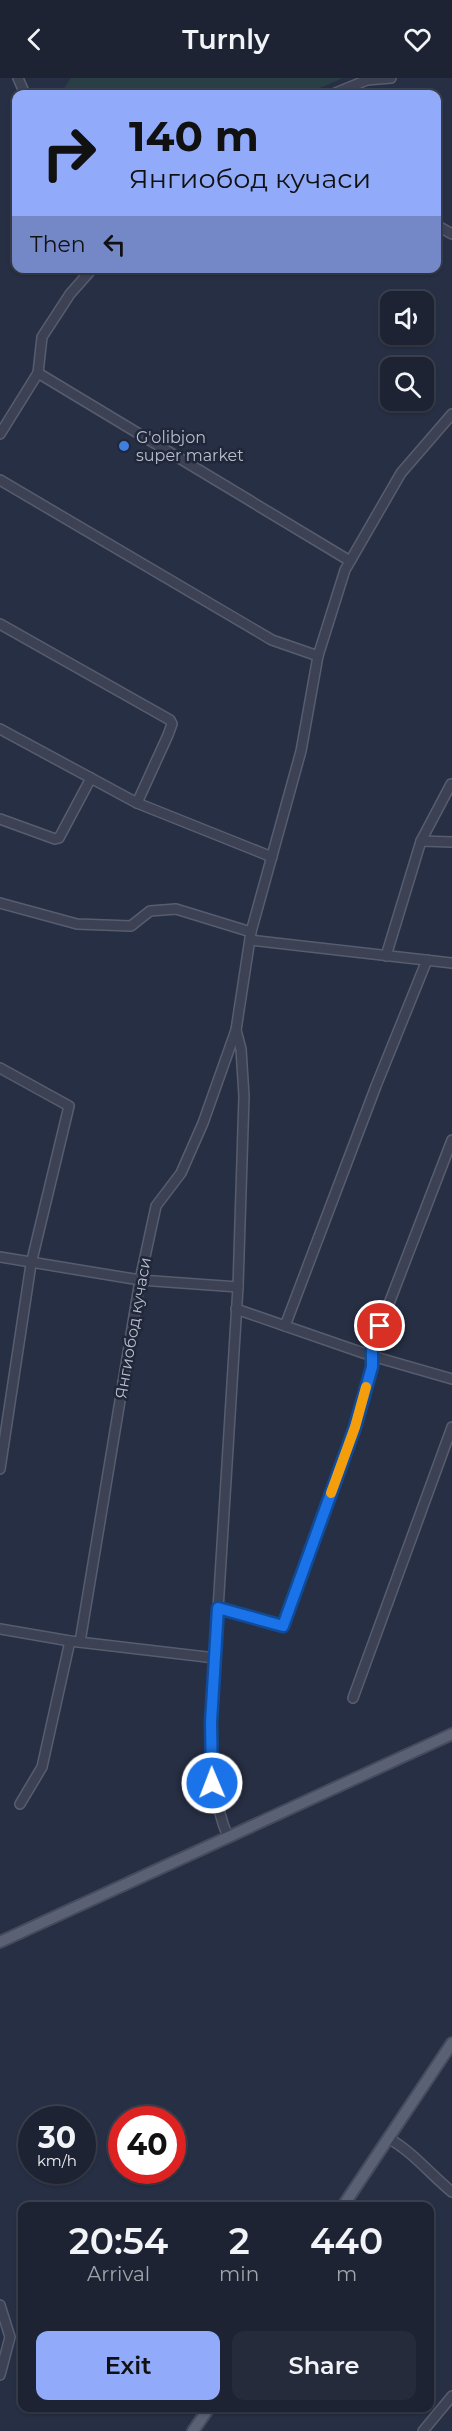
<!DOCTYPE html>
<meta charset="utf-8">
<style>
:root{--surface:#1d2333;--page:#252b3b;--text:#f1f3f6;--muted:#a0a4ac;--line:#3b404e;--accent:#91aafa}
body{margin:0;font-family:Montserrat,sans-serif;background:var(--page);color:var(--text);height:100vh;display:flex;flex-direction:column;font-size:22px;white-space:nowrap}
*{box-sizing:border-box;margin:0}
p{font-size:20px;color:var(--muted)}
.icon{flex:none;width:33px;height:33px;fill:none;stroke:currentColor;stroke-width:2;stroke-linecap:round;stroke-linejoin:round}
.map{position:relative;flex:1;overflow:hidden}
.details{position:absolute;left:18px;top:2124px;width:416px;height:210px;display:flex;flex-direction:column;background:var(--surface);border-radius:12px;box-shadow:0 2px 4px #0004,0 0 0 2px var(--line)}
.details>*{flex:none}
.hud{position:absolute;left:12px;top:12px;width:429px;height:183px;border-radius:12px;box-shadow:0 2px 4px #0004,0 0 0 2px var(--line);background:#91aafa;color:#111;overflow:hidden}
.controls{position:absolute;left:380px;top:213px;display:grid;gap:12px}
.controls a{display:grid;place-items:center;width:54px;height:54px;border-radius:12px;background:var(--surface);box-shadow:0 2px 4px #0004,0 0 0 2px var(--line);font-size:30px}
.speed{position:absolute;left:18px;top:2028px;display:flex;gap:12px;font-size:30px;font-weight:700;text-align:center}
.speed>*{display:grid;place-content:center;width:78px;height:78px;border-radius:50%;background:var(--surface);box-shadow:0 2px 4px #0004,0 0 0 2px var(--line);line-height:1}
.speed small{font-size:15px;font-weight:400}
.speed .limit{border:9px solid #d22;background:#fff;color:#111}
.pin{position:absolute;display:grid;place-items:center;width:51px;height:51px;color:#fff;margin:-26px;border:3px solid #fff;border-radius:50%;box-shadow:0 2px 6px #0007}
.me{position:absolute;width:66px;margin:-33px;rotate:359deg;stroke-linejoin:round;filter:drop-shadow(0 0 4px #0008)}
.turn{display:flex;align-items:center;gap:21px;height:126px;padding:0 18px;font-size:27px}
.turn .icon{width:78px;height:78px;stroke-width:2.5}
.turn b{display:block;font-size:42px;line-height:51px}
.then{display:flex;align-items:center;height:57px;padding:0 18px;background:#0003;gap:12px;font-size:22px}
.eta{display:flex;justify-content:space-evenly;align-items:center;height:102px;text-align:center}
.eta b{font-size:36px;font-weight:600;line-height:42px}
.cta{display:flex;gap:12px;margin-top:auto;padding:12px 18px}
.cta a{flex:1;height:69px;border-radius:12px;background:var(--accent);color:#111;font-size:24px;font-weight:600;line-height:69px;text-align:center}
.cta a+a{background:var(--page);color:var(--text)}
header{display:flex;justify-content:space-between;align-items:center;height:78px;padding:0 18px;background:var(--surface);font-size:27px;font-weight:600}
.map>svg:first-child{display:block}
.green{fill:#293e45}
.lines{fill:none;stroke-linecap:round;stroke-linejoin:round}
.minor-casing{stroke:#575d6e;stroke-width:12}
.major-casing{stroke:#454b5d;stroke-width:14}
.minor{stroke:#3c4254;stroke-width:9}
.major{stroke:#5a6174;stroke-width:10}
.route-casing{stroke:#114b97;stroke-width:15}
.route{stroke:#1a73e8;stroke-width:10}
.slow{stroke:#f59e0b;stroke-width:10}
.shop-dot{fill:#3f7fe0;stroke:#202739;stroke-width:2}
.labels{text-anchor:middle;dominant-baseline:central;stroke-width:5;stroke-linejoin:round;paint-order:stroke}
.poi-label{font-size:16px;fill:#b9becd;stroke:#202739;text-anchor:start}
.street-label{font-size:16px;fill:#b9becd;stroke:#202739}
</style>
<header><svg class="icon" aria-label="back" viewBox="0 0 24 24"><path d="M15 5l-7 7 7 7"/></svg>Turnly<svg class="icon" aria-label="heart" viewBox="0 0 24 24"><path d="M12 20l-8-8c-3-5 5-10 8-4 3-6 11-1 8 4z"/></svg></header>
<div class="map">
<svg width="452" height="2353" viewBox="0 0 452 2353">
<rect width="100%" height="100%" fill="#272f44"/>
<polygon class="green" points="71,0 343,0 306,16 60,16"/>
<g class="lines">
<defs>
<g id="minor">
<polyline points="18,0 25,16"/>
<polyline points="333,16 367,2 391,0"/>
<polyline points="436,147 452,156"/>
<polyline points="38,295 350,483"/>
<polyline points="0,356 38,295 42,259 70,216 93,190"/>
<polyline points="0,402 272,562 318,578"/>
<polyline points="0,546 170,642 172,646 168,657 137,725"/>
<polyline points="0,651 137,725 272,779"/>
<polyline points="0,741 55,761 59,760 91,700"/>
<polyline points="421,763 451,706"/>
<polyline points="0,825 77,846 131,848 150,833 176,831 251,854"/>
<polyline points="250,862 452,885"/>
<polyline points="386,878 421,763 452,764"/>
<polyline points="0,990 69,1028 31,1186 0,1391"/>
<polyline points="0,1179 140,1202 238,1209"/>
<polyline points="236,1231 372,1278 452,1301"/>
<polyline points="285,1248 376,1008 427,882"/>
<polyline points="218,1530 283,1548 355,1349 372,1289 373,1267 452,1062"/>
<polyline points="0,1551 70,1563 215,1580"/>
<polyline points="80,1564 140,1202 156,1128 181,1095 203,1045 236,952"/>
<polyline points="353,1620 452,1349"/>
<polyline points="20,1726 42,1689 70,1563"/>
<path d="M 228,1759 C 212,1721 212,1684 211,1644 L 238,1209 L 244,1018 L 241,971 L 236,952 L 251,854 L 301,673 L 318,578 L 345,492 L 401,395 L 452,336"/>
<path d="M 388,2060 C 413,2074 430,2096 452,2114"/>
<polyline points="0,2227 10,2259 0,2297"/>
<polyline points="423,2353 452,2318"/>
</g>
<g id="major">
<polyline points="0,1864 452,1656"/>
<polyline points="343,2128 452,1965"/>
<polyline points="193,2353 209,2330"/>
</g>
</defs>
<use href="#minor" class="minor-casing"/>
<use href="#major" class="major-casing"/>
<use href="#minor" class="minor"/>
<use href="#major" class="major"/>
</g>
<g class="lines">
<defs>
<polyline id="route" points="212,1705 211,1644 218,1530 283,1548 355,1349 372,1289 372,1267 380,1248"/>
</defs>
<use href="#route" class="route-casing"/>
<use href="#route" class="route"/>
<polyline class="slow" points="331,1415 355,1349 366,1309"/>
</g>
<circle class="shop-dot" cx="124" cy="368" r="6"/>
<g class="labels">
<g class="poi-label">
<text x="136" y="359">G'olibjon<tspan x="136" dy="18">super market</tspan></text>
</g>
<g class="street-label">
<text transform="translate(133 1250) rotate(-80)">Янгиобод кучаси</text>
</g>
</g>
</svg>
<div class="controls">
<a><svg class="icon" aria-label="sound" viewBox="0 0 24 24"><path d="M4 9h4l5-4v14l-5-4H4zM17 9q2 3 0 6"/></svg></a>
<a><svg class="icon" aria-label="search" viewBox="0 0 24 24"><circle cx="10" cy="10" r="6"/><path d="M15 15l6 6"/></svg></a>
</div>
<div class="speed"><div>30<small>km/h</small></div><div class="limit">40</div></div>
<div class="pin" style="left:380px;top:1248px;background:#d93025"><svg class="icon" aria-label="arrive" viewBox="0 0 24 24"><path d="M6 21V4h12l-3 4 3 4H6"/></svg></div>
<svg class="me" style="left:212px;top:1705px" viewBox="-20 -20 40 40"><circle r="17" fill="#1a73e8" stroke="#fff" stroke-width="3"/><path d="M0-11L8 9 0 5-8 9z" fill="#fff"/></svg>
<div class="hud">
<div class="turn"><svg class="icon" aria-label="right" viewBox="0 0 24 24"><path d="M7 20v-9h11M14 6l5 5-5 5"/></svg><div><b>140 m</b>Янгиобод кучаси</div></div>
<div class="then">Then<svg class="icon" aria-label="left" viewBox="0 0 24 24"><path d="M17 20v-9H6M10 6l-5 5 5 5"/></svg></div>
</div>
<section class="details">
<div class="eta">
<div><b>20:54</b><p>Arrival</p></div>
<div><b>2</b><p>min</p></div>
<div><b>440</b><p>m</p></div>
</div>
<div class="cta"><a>Exit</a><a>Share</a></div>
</section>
</div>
